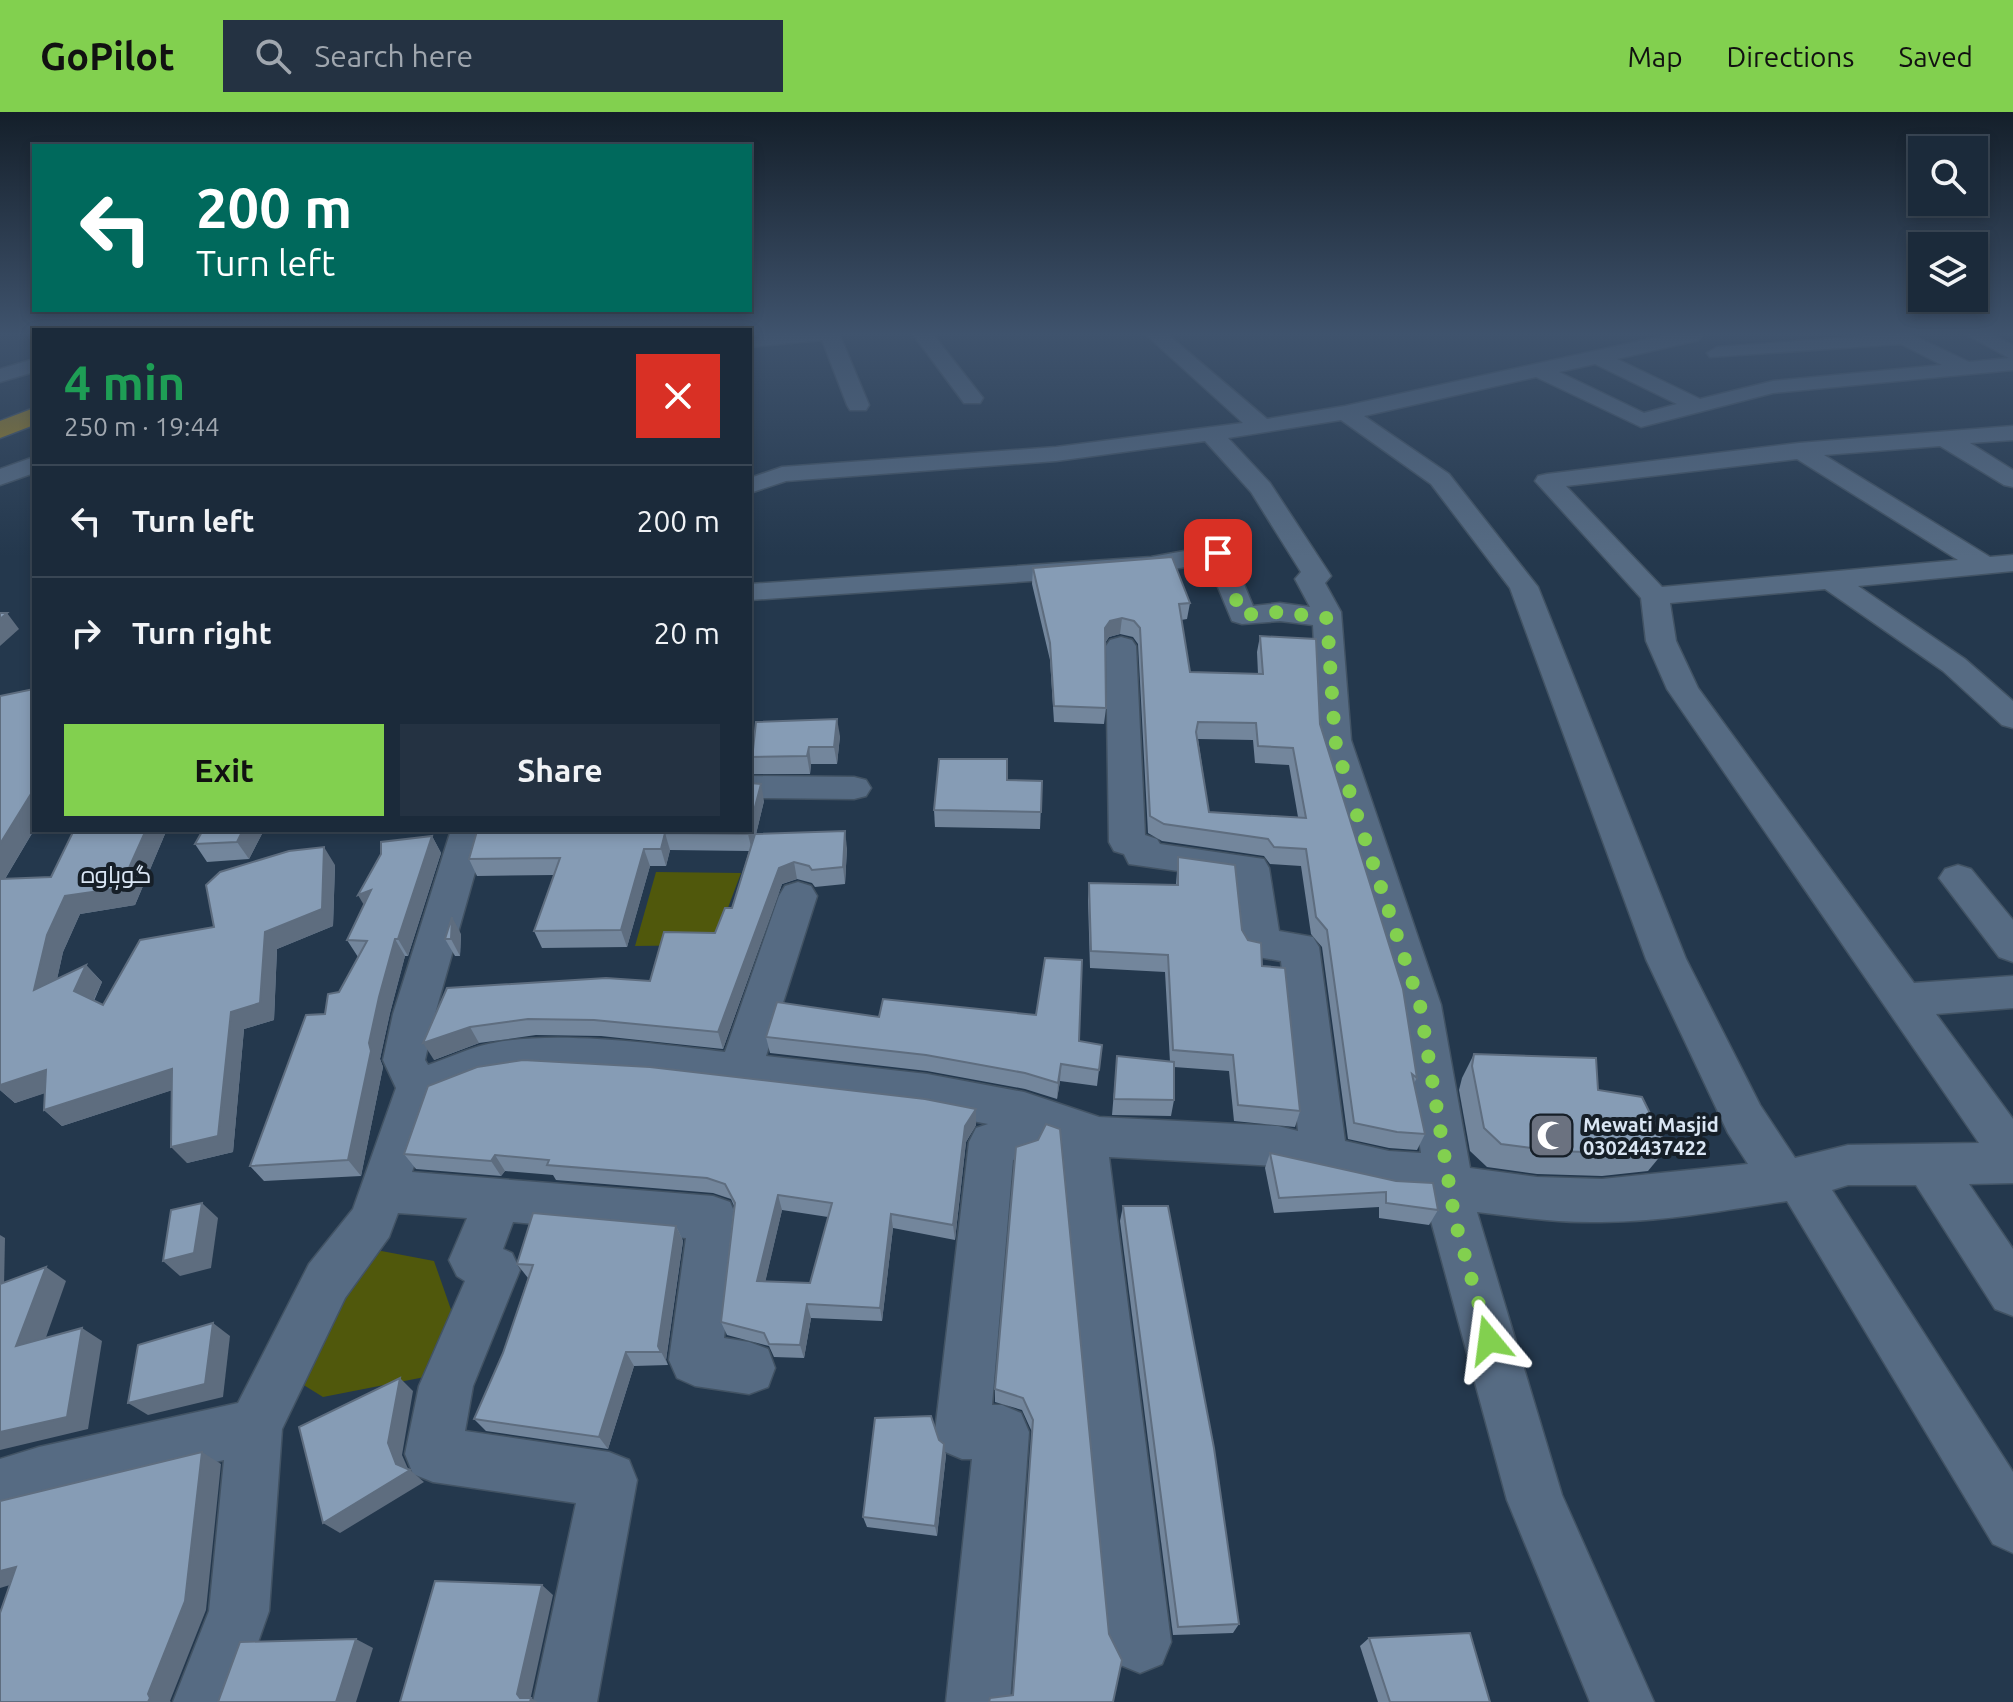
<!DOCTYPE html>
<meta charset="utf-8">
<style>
:root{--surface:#1b2a3a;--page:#243242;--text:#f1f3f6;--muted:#a0a7af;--line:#394654;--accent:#82d04f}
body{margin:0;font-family:Ubuntu,Cairo,sans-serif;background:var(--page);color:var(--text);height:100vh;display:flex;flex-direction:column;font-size:30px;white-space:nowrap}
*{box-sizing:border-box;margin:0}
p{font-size:26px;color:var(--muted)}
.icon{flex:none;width:44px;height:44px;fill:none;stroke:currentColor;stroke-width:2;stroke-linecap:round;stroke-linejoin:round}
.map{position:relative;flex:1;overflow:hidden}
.drawer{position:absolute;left:32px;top:216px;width:720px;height:504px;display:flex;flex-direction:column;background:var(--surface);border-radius:0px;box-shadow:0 4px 12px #0003,0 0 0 2px var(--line)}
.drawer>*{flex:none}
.guide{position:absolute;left:32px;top:32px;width:720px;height:168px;border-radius:0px;box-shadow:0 4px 12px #0003,0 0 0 2px var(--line);background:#00695c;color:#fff;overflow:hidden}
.fabs{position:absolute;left:1908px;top:24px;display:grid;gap:16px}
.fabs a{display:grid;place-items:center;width:80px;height:80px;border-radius:0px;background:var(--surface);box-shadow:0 4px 12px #0003,0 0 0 2px var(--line);font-size:40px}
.pin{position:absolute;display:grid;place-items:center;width:68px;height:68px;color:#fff;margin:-34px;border-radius:16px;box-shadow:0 4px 12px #0006}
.me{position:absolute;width:88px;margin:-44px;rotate:344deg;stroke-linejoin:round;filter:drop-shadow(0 0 6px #0008)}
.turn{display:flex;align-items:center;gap:28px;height:168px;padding:0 32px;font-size:36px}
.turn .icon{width:104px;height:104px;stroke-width:2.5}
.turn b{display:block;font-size:56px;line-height:68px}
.round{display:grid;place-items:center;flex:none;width:84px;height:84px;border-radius:0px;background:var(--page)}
.headline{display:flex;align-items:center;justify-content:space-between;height:136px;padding:0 32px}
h1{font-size:48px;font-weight:600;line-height:60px;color:#1e9e55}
.cta{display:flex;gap:16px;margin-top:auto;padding:16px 32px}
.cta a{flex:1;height:92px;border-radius:0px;background:var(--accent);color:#111;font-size:32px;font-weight:600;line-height:92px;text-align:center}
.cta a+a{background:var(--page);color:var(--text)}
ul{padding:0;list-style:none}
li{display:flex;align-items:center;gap:24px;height:112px;padding:0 32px;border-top:2px solid var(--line)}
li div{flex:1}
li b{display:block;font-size:30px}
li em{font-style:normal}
header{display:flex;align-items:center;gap:48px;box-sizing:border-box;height:112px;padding:0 40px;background:var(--accent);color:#111}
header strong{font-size:38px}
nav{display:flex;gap:44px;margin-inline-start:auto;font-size:28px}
.search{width:560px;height:72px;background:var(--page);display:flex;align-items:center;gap:20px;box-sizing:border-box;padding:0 28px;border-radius:0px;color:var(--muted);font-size:30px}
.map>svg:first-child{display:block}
.green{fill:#50580c}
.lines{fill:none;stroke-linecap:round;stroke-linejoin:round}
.minor-casing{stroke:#425364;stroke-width:3}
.highway-casing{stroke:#425364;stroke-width:3}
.minor{fill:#566b83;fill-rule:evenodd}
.highway{fill:#a68519;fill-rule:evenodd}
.wall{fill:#73869c;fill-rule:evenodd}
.shaded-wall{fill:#5e6d7f}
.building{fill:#869cb5;stroke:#5e6d7f;stroke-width:2;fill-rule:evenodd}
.route{stroke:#82d04f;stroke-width:14;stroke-dasharray:0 25.2}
.labels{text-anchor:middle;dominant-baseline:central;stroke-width:8;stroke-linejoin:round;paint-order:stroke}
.poi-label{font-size:20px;font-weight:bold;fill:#dae6f4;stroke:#161f28;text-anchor:start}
.quarter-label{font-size:24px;fill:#dae6f4;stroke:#161f28}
</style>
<header>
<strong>GoPilot</strong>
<div class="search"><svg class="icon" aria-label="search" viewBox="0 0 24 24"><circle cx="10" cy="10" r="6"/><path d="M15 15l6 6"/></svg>Search here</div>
<nav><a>Map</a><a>Directions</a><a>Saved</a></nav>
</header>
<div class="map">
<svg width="2013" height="1590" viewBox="0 0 2013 1590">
<rect width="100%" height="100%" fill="#24384d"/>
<g class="green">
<polygon points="656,760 741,761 714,833 635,834"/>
<polygon points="371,1137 434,1149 455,1209 435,1263 323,1285 302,1272 314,1237"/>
</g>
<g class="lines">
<defs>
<g id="minor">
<polygon points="769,221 839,221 869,293 866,298 850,298 847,293 822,228 750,235 750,223"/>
<polygon points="912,221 932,221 983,286 980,291 964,291"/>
<path d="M 1144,221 L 1166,221 L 1267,307 L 1345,294 L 1676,221 L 1700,221 L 1702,224 L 1699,228 L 1617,247 L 1700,287 L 1773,269 L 1942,253 L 1901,232 L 1710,245 L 1707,241 L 1717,235 L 1908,221 L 1969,250 L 2009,246 L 1964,221 L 1989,221 L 2013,233 L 2013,258 L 1773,281 L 1641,315 L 1536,265 L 1364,304 L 1449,362 L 1538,475 L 1686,847 L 1760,993 L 1795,1046 L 1848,1033 L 1979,1031 L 1667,577 L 1646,529 L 1641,486 L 1535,369 L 1538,364 L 1547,362 L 1799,331 L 2013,314 L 2013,328 L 1970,331 L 2013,358 L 2013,375 L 2004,373 L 1940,334 L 1824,343 L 1990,445 L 2013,443 L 2013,459 L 1858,474 L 1965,547 L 2013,589 L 2013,616 L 2002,613 L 1943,559 L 1825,477 L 1670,491 L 1676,529 L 1698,576 L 1914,871 L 2013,864 L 2013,896 L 1936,902 L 2013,1007 L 2013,1071 L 1969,1072 L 2013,1137 L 2013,1204 L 1995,1197 L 1916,1073 L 1848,1073 L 1832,1078 L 2013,1360 L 2013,1441 L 1993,1432 L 1787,1089 C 1726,1098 1664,1110 1601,1110 C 1560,1111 1518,1105 1477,1100 L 1562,1383 L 1654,1590 L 1590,1590 L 1507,1388 L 1431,1109 L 1427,1083 L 1389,1081 L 1278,1054 L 1109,1045 L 1171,1530 L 1162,1552 L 1140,1561 L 1118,1552 L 1109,1530 L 1062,1031 L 1044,1024 L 1037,1041 L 1013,1048 L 992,1293 L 1002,1293 L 1021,1301 L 1029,1320 L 1010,1590 L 946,1590 L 972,1347 L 962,1347 L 943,1339 L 935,1320 L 969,1030 L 976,1016 L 988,1012 L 927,1000 L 657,968 L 532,961 L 486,968 L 436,988 L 412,1060 L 713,1084 L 730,1090 L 737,1106 L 724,1226 L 749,1230 L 768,1237 L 775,1256 L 768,1275 L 749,1282 L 695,1274 L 677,1266 L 669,1248 L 686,1126 L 513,1110 L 503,1137 L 512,1141 L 520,1158 L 473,1274 L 465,1319 L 609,1340 L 629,1348 L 637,1368 L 597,1590 L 533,1590 L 576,1391 L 433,1370 L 413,1362 L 405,1342 L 419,1274 L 465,1169 L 457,1164 L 449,1148 L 467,1106 L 398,1101 L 389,1125 L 345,1186 L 282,1317 L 269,1499 L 237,1590 L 173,1590 L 209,1499 L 224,1348 L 39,1391 L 0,1403 L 0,1347 L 39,1335 L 238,1291 L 309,1152 L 353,1097 L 396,976 L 383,948 L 393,902 L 451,718 L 487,718 L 435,902 L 425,948 L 428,953 C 445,947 463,939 480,934 C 546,916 655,932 725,940 L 779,784 L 785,774 L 798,770 L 811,774 L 817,784 L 766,944 L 927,962 L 1024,980 L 1099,1005 L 1278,1014 L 1298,1019 L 1281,849 L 1247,843 L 1241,833 L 1234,767 L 1129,752 L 1124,742 L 1114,739 L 1109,730 L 1106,534 L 1110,528 L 1121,525 L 1132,528 L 1136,534 L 1145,723 L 1157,727 L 1160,732 L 1264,747 L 1269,756 L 1279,819 L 1313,825 L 1319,835 L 1345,1029 L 1389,1039 L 1421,1041 L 1399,893 L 1319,628 L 1313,513 L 1280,509 L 1242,512 L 1232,509 L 1208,451 L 1151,461 L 750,488 L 750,472 L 1151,445 L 1218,433 L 1227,435 L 1231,441 L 1253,494 L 1280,491 L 1310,495 L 1295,467 L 1301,460 L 1251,380 L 1205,329 L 1056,349 L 786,369 L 750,381 L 750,366 L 782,355 L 1056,335 L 1243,311 ZM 1595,252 L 1677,292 L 1644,301 L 1559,260 ZM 1341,308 L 1431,372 L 1510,476 L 1646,847 L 1728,1021 L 1748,1052 L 1602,1067 L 1537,1065 L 1470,1056 L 1441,893 L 1351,628 L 1341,500 L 1325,471 L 1331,464 L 1270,371 L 1228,326 ZM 1797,347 L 1958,448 L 1662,475 L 1566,374 Z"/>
<polygon points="34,247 34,260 0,270 0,257"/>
<polygon points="34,345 34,361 0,373 0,357"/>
<polygon points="750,664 854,665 866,668 871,676 866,684 854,687 750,686"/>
<polygon points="1958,753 1971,757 2013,808 2013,850 1999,845 1939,766 1945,757"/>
</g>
<polygon id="highway" points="34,296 34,313 0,326 0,309"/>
</defs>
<use href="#minor" class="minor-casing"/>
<use href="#highway" class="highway-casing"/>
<use href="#minor" class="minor"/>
<use href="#highway" class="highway"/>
</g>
<g class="wall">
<path d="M 1033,456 L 1190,491 L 1187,507 L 1181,508 L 1190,560 L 1258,562 L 1257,540 L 1260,524 L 1320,612 L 1417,966 L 1414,971 L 1425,1022 L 1417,1038 L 1389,1036 L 1348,1027 L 1322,835 L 1311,822 L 1301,754 L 1270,752 L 1264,744 L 1162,729 L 1148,721 L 1138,532 L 1133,525 L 1120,522 L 1109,525 L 1105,531 L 1106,596 L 1104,612 L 1054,610 L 1050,548 L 1032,472 ZM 1198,627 L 1253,628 L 1255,651 L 1289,653 L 1298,705 L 1209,700 Z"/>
<polygon points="34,551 34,718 5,767 51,765 74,718 264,718 249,747 207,750 195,732 202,719 165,722 135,793 80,802 63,840 57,867 86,853 102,870 94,889 103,893 214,815 335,753 333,814 277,837 274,908 244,917 233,1040 187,1051 172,978 62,1014 44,998 44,981 15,991 0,978 0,584 34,577"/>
<polygon points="840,624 837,652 811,652 810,662 750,662 750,638"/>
<polygon points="1007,668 1042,669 1040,717 935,715 934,698"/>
<polygon points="764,689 756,722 847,736 845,772 815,775 812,771 797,767 782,772 723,937 601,924 536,923 479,931 434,948 447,876 650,869 715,821 732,796 749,739 670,738 666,754 650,754 627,835 542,836 534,819 554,763 477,764 469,747"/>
<polygon points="432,724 441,741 408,844 405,844 390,901 380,947 383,955 361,1064 264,1069 250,1054 325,902 339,880 358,845 347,828"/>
<polygon points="1178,745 1242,818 1262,854 1300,999 1295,1015 1234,1009 1229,959 1174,955 1174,988 1171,1004 1112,1003 1117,944 1170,950 1165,860 1090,856 1088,788 1089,771 1176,773"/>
<polygon points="461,822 460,844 455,844 445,827"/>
<polygon points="766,925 1079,929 1102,933 1097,974 1060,969 1057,987 1025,977 927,959 770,941"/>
<polygon points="1474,942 1598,978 1667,1036 1648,1059 1602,1064 1537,1062 1487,1055 1470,1039 1459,978 1462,966"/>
<path d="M 976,997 L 976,1013 L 966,1030 L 955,1128 L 893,1116 L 882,1209 L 811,1206 L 804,1246 L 774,1245 L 769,1234 L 727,1223 L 721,1210 L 734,1094 L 731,1087 L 713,1081 L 556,1068 L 553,1063 L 505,1059 L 501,1064 L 416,1057 L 404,1042 ZM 782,1098 L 828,1105 L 810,1171 L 765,1170 Z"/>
<polygon points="1016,1035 1113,1590 1013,1583 1032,1320 1022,1298 995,1290 995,1277"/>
<polygon points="1270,1041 1438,1098 1429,1113 1379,1106 1379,1095 1274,1101 1265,1056"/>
<polygon points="1123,1094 1239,1512 1233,1521 1173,1523 1120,1109"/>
<polygon points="676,1114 683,1129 666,1248 668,1253 634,1254 608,1337 486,1319 474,1307 503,1241 528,1166 517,1152"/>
<polygon points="939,1328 946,1343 937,1424 867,1415 863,1405"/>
<polygon points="1369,1526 1490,1590 1378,1590 1360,1534"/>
</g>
<g class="shaded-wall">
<polygon points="7,501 19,517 0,534 0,507"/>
<polygon points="1122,506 1120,522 1109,525 1104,532 1105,516 1110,509"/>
<polygon points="837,607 840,624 837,652 834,635"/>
<polygon points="809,635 811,652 810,662 807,644"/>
<polygon points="761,672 764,689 752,739 748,722"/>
<polygon points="34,677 34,718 0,775 0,732"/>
<polygon points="146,718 161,718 165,722 135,793 80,802 63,840 51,895 34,878 47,823 65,784"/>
<polygon points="243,718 264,718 249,747 237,730"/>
<polygon points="845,719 847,736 845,772 843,755"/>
<polygon points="665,721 670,738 666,754 661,737"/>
<polygon points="432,724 441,741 408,844 398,827"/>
<polygon points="324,735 335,753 333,814 277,837 274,908 244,917 233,1040 187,1051 171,1035 265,820"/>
<polygon points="644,737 650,754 627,835 621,818"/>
<polygon points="794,750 797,767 782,772 723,937 718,920 779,756"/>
<polygon points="371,778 368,800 358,783"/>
<polygon points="452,805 461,822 460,844 451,827"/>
<polygon points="395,827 405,844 390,901 380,947 383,955 361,1064 348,1048 369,931 379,885"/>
<polygon points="86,853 102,870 90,896 74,879"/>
<polygon points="470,915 479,931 434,948 423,931"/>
<polygon points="1061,952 1060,969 1057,987 1058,971"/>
<polygon points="172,957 188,973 62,1014 44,998"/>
<polygon points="46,958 64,975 15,991 0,978 0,973"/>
<polygon points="976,997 976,1013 966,1030 955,1128 953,1113 965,1014"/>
<polygon points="495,1043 505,1059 501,1064 491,1049"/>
<polygon points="778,1083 782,1098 762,1184 757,1169"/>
<polygon points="202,1091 218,1106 211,1156 180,1164 163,1149"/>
<polygon points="891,1102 893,1116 882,1209 880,1196"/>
<polygon points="676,1114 683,1129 666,1248 668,1253 658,1234"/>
<polygon points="0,1123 5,1126 4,1174 0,1175"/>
<polygon points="46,1155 66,1169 38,1248 16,1234"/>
<polygon points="807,1192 811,1206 804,1246 800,1233"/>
<polygon points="213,1211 230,1224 223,1285 148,1303 128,1291"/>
<polygon points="82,1216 102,1229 88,1317 0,1338 0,1320"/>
<polygon points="626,1240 634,1254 608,1337 599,1325"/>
<polygon points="400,1266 413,1279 402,1343 409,1359 410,1358 424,1370 340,1421 323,1411 396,1352 388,1331"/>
<polygon points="944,1332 946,1343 937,1424 935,1414"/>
<polygon points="202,1340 221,1352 206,1498 170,1589 171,1590 148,1590 148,1582"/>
<polygon points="16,1455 40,1464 0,1476 0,1459"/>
<polygon points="542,1473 553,1483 530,1589 531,1586 538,1590 527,1590 520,1586 517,1582"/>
<polygon points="356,1527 373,1536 356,1590 336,1590"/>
</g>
<g class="building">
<path d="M 1172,445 L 1190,491 L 1179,492 L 1190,560 L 1263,562 L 1260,524 L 1316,527 L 1320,612 L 1403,877 L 1417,966 L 1412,962 L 1425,1022 L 1397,1020 L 1354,1011 L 1327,818 L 1316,805 L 1306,737 L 1274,735 L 1268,727 L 1164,712 L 1150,704 L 1140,516 L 1134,509 L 1122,506 L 1110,509 L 1105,516 L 1106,596 L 1054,594 L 1050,531 L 1033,456 ZM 1198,610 L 1256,611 L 1258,634 L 1293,636 L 1306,706 L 1209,700 L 1196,620 Z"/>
<polygon points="0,501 7,501 0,507"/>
<polygon points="34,551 34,677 0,732 0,584 34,577 32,556"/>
<polygon points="837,607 834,635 809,635 807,644 750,645 750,638 753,638 756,610"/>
<polygon points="939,647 1007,647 1007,668 1042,669 1041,700 934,698"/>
<polygon points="750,671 761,672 750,714"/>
<polygon points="74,718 146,718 120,776 65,784 47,823 34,878 86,853 74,879 103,893 140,828 214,815 206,773 220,760 289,739 324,735 322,797 265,820 260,891 231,900 218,1024 171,1035 172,957 44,998 46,958 0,973 0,767 51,765"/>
<polygon points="203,718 243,718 237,730 195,732"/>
<polygon points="488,718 749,718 748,722 665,721 661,737 644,737 621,818 534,819 560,746 469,747 477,719"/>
<polygon points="845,719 843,755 812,758 809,754 794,750 779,756 718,920 594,908 528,907 470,915 423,931 447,876 606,866 650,869 664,820 715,821 725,796 732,796 755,722"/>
<polygon points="432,724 398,827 395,827 379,885 369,931 371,939 348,1048 250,1054 306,903 325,902 328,882 339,880 367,829 347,828 371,778 358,783 381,742 381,730"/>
<polygon points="1178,745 1235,753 1242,818 1248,828 1261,831 1262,854 1285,856 1300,999 1238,993 1233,943 1173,938 1168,843 1091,839 1089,771 1178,773"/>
<polygon points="452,805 451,827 445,827"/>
<polygon points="1045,846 1082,848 1079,929 1102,933 1099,958 1061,952 1058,971 1025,961 926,943 766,925 777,890 879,905 883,887 1036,903"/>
<polygon points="1474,942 1596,946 1598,978 1642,985 1667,1036 1620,1041 1553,1039 1501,1032 1484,1016 1472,954"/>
<polygon points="1117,944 1174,950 1174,988 1114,987"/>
<path d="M 523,948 L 650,955 L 925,987 L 976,997 L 965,1014 L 953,1113 L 891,1102 L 880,1196 L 807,1192 L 800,1233 L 769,1232 L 764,1221 L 721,1210 L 735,1091 L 725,1072 L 707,1066 L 547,1053 L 549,1048 L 495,1043 L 491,1049 L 404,1042 L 428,974 L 477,955 ZM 778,1083 L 832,1091 L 810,1171 L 757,1169 Z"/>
<polygon points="1046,1012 1060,1017 1109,1522 1122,1548 1113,1590 989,1590 990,1586 1013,1583 1033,1308 1023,1286 995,1277 1016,1035 1038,1028"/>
<polygon points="1270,1041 1396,1069 1433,1071 1438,1098 1386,1091 1386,1080 1279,1086"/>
<polygon points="202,1091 194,1141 163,1149 171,1098"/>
<polygon points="1123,1094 1168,1094 1214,1336 1239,1512 1178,1515"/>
<polygon points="533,1101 676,1114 658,1234 661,1240 626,1240 599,1325 474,1307 503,1241 533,1153 517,1152"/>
<polygon points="46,1155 16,1234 82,1216 67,1305 0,1320 0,1172"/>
<polygon points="213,1211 205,1272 128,1291 138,1233"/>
<polygon points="400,1266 388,1331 396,1352 410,1358 323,1411 299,1315"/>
<polygon points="931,1304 939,1328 944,1332 935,1414 863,1405 875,1306"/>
<polygon points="202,1340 185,1489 148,1582 150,1586 148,1590 0,1590 0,1501 16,1455 0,1459 0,1389"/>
<polygon points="435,1469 542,1473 517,1582 520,1586 531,1586 530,1590 400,1590"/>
<polygon points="1470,1521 1490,1590 1390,1590 1369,1526"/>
<polygon points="356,1527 336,1590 218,1590 240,1530"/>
</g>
<linearGradient id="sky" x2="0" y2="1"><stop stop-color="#141f2a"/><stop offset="0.5" stop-color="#3f536d"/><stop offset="1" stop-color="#3f536d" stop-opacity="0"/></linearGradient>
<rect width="2013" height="444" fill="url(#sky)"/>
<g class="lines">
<polyline class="route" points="1218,441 1242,503 1280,500 1327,506 1335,628 1351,685 1420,893 1455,1109 1489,1228"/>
</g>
<defs>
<symbol id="mosque-square" viewBox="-11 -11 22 22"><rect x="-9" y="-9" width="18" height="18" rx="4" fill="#6b7280" stroke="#161f28"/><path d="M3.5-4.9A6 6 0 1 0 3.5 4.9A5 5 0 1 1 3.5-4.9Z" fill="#fff"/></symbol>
</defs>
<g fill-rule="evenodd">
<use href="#mosque-square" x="1526" y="998" width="51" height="51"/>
</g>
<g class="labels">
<g class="poi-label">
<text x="1583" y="1012">Mewati Masjid<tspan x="1583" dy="23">03024437422</tspan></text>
</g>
<g class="quarter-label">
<text x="116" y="762">گوہاوہ</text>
</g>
</g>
</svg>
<div class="fabs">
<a><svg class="icon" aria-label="search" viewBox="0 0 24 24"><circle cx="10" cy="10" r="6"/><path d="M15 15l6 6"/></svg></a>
<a><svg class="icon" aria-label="layers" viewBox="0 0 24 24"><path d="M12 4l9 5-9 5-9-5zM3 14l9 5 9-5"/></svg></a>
</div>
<div class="pin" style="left:1218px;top:441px;background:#d93025"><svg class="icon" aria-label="arrive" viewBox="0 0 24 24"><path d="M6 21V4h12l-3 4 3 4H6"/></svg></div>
<svg class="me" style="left:1489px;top:1228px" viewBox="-20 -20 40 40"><path d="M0-17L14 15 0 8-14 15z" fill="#82d04f" stroke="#fff" stroke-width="4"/></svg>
<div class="guide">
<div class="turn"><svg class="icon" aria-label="left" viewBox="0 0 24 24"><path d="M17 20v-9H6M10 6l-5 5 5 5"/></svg><div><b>200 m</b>Turn left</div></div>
</div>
<section class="drawer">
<div class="headline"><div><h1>4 min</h1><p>250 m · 19:44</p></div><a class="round" style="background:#d93025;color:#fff"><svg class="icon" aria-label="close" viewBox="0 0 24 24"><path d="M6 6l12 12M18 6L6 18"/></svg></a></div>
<ul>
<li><svg class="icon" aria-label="left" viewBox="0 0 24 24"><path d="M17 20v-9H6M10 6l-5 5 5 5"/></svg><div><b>Turn left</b></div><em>200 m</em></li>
<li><svg class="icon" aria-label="right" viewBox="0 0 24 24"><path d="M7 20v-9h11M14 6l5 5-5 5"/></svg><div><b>Turn right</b></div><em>20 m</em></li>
</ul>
<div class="cta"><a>Exit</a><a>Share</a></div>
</section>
</div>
